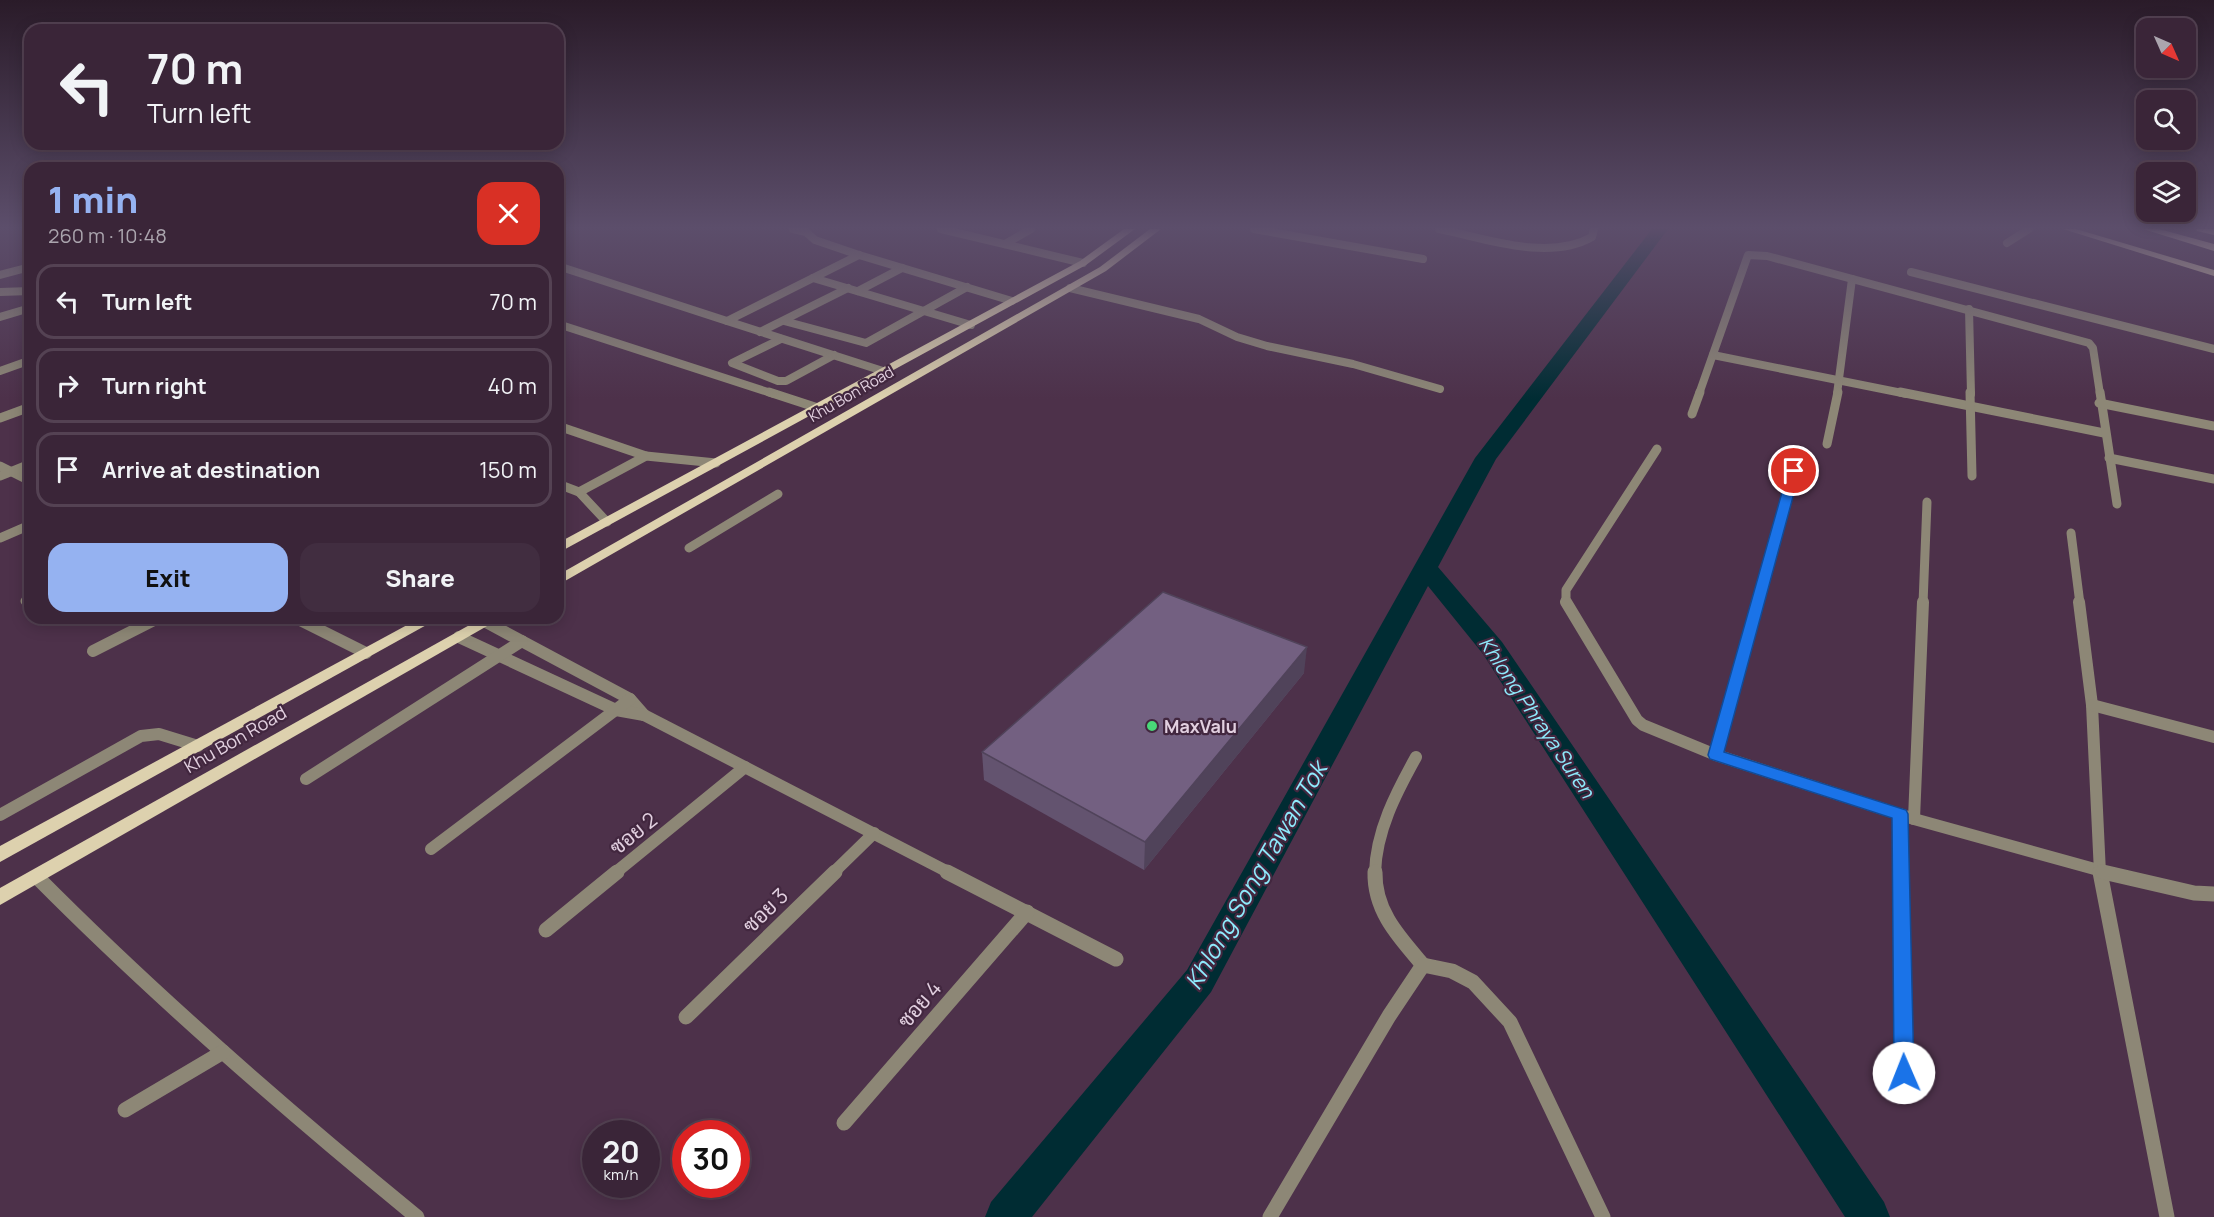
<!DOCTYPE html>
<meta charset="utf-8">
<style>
:root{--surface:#3a2538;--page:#412d40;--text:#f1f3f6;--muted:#aba5ae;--line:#544253;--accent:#95b2f1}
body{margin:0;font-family:Manrope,Sarabun,sans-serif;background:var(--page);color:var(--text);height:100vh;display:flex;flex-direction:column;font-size:22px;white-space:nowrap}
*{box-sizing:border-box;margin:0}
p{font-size:20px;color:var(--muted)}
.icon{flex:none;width:33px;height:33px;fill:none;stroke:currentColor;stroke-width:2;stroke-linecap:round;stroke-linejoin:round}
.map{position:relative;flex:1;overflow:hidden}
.panel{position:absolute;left:24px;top:162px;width:540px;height:462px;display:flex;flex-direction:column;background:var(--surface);border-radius:18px;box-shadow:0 3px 15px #0003,0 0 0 2px var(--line)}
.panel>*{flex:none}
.guide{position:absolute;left:24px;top:24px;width:540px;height:126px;border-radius:18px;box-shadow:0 3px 15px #0003,0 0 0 2px var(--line);background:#3a2538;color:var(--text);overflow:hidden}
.needle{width:39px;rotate:135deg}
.buttons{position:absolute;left:2136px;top:18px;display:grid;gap:12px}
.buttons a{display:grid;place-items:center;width:60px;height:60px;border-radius:12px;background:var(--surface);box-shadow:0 3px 15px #0003,0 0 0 2px var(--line);font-size:30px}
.speed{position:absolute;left:582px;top:1120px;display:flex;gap:12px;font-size:30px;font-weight:700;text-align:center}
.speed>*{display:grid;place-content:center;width:78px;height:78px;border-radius:50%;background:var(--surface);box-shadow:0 3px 15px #0003,0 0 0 2px var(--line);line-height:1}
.speed small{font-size:15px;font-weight:400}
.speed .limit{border:9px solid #d22;background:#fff;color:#111}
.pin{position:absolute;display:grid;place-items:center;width:51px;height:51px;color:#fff;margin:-26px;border:3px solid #fff;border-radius:50%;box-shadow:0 2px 6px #0007}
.me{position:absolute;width:66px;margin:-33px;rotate:359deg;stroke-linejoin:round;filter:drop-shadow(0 0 4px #0008)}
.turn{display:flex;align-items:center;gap:21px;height:126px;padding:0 24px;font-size:27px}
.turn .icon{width:78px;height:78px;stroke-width:2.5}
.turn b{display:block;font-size:42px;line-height:51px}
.round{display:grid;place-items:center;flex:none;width:63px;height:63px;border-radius:18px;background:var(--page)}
.summary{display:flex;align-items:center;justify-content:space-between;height:102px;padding:0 24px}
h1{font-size:36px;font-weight:800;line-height:45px;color:var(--accent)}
.action{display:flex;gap:12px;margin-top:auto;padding:12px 24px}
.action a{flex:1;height:69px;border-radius:18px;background:var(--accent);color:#111;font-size:24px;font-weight:800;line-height:69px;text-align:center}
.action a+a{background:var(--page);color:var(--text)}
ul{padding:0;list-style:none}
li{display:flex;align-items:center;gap:18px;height:75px;margin:0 12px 9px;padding:0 12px;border:3px solid var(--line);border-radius:18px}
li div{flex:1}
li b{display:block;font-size:22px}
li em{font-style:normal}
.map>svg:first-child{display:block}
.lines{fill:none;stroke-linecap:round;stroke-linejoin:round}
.canal{fill:#002c33;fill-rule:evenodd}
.minor-far3{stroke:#8d8776;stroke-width:8}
.minor-far2{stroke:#8d8776;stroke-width:9}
.minor-far1{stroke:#8d8776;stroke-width:12}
.minor{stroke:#8d8776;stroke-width:15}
.major{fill:#ddd1ae;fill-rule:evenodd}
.highway{fill:#fdeec4;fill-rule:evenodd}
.wall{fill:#63536f}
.shaded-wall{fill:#50435a}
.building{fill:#736081;stroke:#50435a;stroke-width:1.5}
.route{fill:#1a73e8;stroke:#114b97;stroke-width:1.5}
.poi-dot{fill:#49d778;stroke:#42273f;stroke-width:2}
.labels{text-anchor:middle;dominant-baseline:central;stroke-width:4.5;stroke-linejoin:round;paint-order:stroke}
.far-street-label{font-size:15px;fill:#e2d0e0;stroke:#42273f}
.poi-label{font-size:18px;font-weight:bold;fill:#e2d0e0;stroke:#42273f;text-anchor:start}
.street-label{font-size:18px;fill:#e2d0e0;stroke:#42273f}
.water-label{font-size:20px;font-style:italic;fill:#8eeafc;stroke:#42273f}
.near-street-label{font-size:21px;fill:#e2d0e0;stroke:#42273f}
.near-water-label{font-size:24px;font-style:italic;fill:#8eeafc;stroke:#42273f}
</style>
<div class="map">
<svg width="2214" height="1217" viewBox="0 0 2214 1217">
<rect width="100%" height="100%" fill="#4d314a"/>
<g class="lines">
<polygon class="canal" points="1652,229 1668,229 1496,459 1438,567 1502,642 1884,1202 1890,1217 1845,1217 1483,654 1428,586 1211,992 1032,1217 985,1217 991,1202 1187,970 1475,458"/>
<g class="minor-far3">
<polyline points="793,229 806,232 815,240 859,255 1012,301"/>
<polyline points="941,229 1083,263"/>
<polyline points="1254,229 1423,259"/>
<path d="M 1439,229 C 1485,238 1548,262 1592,237 L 1594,229"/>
<polyline points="2007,243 2029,229"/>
<polyline points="1005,244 1031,229"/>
<polyline points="859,255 727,321 886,372"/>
<polyline points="558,266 727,321"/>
<polyline points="1911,272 2214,349"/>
<polyline points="0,275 30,267"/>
<polyline points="813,278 971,325"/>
<polyline points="1070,288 1199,319 1237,337 1267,346 1353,364 1440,389"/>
<polyline points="858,291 902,268"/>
<polyline points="0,292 30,291"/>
<polyline points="1969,309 1971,394"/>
<polyline points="0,317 30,308"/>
<polyline points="784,321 866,343 967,287"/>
<polyline points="558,324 774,394"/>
<polyline points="760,332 848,288"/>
<polyline points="781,339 732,363 778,381 786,381 834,355"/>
<polyline points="1713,355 1907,394"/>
<polyline points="0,371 28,361"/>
<polyline points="1699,394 1748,255 1767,256 2089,343 2093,348 2100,394"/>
<polyline points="1837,394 1852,279"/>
</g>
<g class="minor-far2">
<polyline points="769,392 818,408"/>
<polyline points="1900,392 2104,433"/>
<polyline points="1970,392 1972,476"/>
<polyline points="2100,392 2117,504"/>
<polyline points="2099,403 2214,426"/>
<polyline points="1692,414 1700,392"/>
<polyline points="0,418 30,407"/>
<polyline points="558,426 646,456"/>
<polyline points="1827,444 1838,392"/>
<polyline points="2109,458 2214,479"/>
<polyline points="0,466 30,481"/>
<polyline points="0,476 30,464"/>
<polyline points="558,484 579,492 607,522"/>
<polyline points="579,492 646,456 716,463"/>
<polyline points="2071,533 2080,604"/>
<polyline points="0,538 30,525"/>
<polyline points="689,548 778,494"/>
<polyline points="25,601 30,599"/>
<polyline points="1566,604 1566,590 1657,449"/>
<polyline points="1757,604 1794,471"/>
<polyline points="1923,604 1927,502"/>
</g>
<g class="minor-far1">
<polyline points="1566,602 1637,720 1643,725 1716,755 1914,819 2109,873"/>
<polyline points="2079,602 2092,705 2100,873"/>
<polyline points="296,618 366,653"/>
<polyline points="486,622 630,699 644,715"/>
<polyline points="459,637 616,710 644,715 950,873"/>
<polyline points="93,651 158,618"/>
<polyline points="2092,705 2214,737"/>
<polyline points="1716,755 1758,602"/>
<polyline points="306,779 522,641"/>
<polyline points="1900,814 1901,873"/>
<polyline points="0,815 141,736 159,734 198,746"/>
<polyline points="1914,819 1923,602"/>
<polyline points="431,849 630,699"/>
<polyline points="615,873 745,767"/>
<polyline points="833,873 874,833"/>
<path d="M 1375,873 C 1376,831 1396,793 1416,757"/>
</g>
<g class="minor">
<polyline points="947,872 1116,959"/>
<path d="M 1375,872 C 1374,911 1399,937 1423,965"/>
<polyline points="1901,872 1904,1073"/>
<polyline points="2100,872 2167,1217"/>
<polyline points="2103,872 2194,893 2214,894"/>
<path d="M 37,877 C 157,998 285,1109 417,1217"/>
<polyline points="546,930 617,872"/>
<polyline points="686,1017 835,872"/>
<polyline points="125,1110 223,1052"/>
<polyline points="844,1123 1027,912"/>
<polyline points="1270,1217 1389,1016 1423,965 1452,971 1473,982 1510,1022 1603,1217"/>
</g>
<g class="major">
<polygon points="1124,229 1135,229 1086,265 558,553 558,543 1080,261"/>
<polygon points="1150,229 1161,229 1106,271 558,585 558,575 1100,267"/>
<polygon points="2063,229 2076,229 2214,270 2214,276"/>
<polygon points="420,618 439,618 0,862 0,846"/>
<polygon points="482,618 501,618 0,905 0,888"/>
</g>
<g class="highway">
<polygon points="2143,229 2159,229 2214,244 2214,251"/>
<polygon points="2196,229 2214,229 2214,235 2197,231"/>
</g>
</g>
<polygon class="wall" points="1304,673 1144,870 984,780 982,752"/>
<polygon class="shaded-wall" points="1307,647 1304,673 1144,870 1145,842"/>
<polygon class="building" points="1163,592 1307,647 1145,842 982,752"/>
<linearGradient id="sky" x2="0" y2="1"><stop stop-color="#2a1b29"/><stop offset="0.57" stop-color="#5c4e6b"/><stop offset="1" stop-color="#5c4e6b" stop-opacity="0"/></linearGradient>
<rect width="2214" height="399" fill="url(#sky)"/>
<polygon class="route" points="1794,467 1800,471 1724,752 1906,810 1908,814 1914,1073 1911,1080 1904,1083 1897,1080 1894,1073 1892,818 1710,759 1708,755 1788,471"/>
<circle class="poi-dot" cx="1152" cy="726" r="6"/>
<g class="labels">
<g class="far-street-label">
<text transform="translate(851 394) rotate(-30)">Khu Bon Road</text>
</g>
<g class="poi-label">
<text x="1164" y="726">MaxValu</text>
</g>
<g class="street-label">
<text transform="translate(235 739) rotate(-30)">Khu Bon Road</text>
</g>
<g class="water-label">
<text transform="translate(1537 717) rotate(56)">Khlong Phraya Suren</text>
</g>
<g class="near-street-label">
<text transform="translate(633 833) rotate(-39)">ซอย 2</text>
<text transform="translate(765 910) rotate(-44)">ซอย 3</text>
<text transform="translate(919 1004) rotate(-49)">ซอย 4</text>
</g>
<g class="near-water-label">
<text transform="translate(1255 875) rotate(-60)">Khlong Song Tawan Tok</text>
</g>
</g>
</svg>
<div class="buttons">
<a><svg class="needle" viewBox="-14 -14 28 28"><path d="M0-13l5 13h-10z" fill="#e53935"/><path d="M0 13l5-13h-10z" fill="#aba5ae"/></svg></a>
<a><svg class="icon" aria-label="search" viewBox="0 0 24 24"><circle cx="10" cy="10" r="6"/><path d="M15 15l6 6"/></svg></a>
<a><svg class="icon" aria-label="layers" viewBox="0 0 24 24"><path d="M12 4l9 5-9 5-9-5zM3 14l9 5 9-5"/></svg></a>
</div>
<div class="speed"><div>20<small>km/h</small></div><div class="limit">30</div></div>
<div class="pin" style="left:1794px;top:471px;background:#d93025"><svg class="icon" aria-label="arrive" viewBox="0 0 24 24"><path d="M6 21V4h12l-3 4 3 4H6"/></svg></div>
<svg class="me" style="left:1904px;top:1073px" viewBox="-20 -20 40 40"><circle r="19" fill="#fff"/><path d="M0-13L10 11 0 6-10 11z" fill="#1a73e8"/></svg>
<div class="guide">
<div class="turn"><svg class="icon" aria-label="left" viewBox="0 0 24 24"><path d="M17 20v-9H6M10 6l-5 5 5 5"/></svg><div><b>70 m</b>Turn left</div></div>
</div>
<section class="panel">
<div class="summary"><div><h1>1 min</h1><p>260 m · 10:48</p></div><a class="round" style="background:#d93025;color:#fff"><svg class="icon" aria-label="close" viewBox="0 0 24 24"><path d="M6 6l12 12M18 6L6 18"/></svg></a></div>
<ul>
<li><svg class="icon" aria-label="left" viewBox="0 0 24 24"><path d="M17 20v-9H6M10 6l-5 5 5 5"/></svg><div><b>Turn left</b></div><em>70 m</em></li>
<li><svg class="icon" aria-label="right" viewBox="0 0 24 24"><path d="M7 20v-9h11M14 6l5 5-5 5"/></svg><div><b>Turn right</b></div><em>40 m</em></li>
<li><svg class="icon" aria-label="arrive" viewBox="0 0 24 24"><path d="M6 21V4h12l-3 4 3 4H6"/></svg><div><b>Arrive at destination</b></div><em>150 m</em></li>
</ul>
<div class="action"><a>Exit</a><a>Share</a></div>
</section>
</div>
